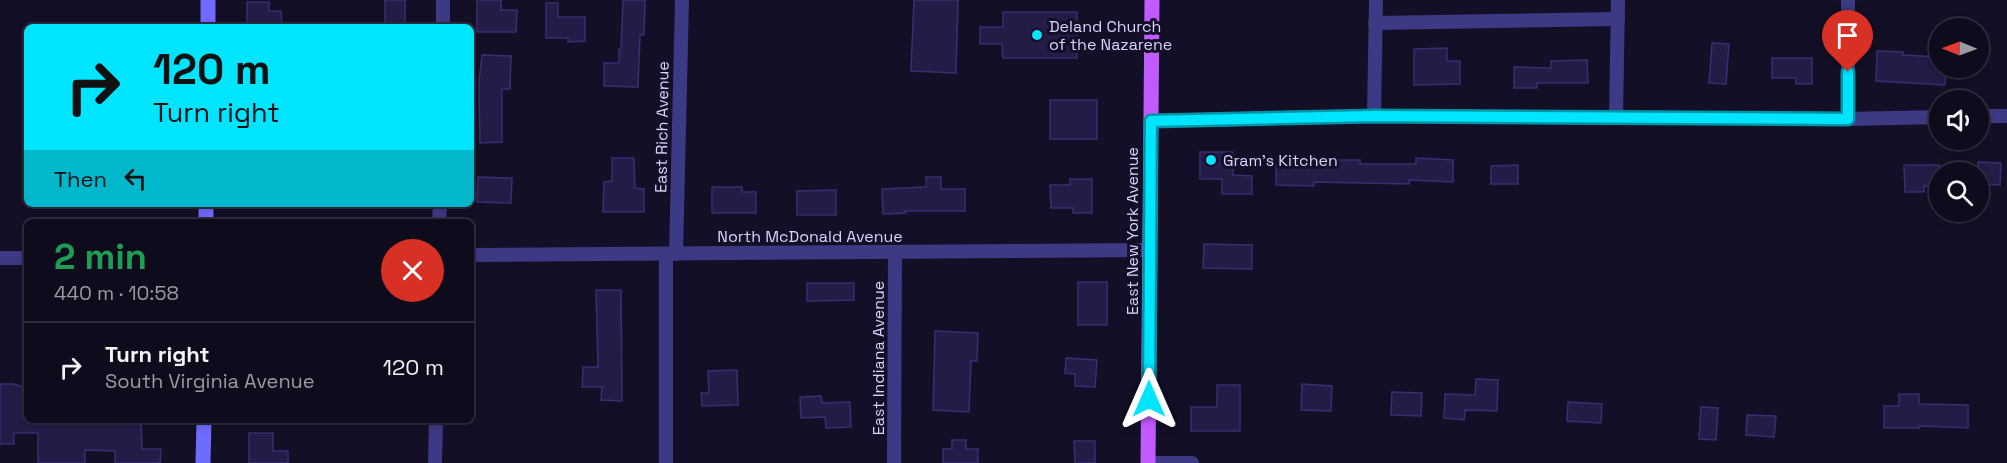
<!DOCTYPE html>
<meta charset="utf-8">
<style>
:root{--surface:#0e0b1c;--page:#171425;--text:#f1f3f6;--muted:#9b9ba3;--line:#2e2b3b}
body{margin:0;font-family:"Space Grotesk",sans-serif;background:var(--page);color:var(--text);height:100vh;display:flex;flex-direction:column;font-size:22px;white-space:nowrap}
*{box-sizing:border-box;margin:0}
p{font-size:20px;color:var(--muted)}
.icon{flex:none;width:33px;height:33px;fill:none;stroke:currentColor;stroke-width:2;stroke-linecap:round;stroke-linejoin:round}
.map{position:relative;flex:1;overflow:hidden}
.side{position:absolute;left:24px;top:219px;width:450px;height:204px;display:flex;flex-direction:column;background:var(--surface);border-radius:9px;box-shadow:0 3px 9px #0003,0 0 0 2px var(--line)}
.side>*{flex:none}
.guide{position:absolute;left:24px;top:24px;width:450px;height:183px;border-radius:9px;box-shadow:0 3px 9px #0003,0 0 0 2px var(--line);background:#00e5ff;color:#111;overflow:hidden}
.needle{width:39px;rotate:271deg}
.controls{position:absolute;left:1929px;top:18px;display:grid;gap:12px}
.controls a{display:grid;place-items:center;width:60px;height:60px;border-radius:50%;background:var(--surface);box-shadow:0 3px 9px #0003,0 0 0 2px var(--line);font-size:30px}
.pin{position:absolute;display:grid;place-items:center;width:51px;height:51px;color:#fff;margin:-62px -26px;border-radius:50% 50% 50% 0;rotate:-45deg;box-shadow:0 0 6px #0007}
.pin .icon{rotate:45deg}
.me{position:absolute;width:66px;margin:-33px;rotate:0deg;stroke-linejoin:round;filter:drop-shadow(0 0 4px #0008)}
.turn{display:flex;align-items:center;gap:21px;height:126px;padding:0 30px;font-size:27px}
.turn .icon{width:78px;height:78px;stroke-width:2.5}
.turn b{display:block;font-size:42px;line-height:51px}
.then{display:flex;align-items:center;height:57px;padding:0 30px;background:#0003;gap:12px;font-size:22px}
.round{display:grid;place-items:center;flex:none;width:63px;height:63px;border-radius:32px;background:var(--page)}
.overview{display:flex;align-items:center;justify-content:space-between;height:102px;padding:0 30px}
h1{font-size:36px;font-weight:700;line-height:45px;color:#1e9e55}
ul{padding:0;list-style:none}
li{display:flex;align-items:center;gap:18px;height:90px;padding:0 30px;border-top:2px solid var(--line)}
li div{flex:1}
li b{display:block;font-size:22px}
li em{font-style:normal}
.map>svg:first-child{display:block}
.building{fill:#241b47;stroke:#3b2d73;stroke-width:1.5}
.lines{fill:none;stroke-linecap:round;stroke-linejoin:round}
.street{stroke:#3d3a85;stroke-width:14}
.secondary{stroke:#6f6bff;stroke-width:15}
.primary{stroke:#c25bff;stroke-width:15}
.route-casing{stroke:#0095a6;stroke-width:15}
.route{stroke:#00e5ff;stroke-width:10}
.poi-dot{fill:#00e5ff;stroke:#130f26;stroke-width:2}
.labels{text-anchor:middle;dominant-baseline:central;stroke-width:6;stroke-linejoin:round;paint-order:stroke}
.poi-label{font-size:16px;fill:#d9d4ff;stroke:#130f26;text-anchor:start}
.street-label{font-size:16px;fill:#d9d4ff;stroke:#130f26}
</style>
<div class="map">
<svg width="2007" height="463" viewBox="0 0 2007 463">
<rect width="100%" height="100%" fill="#130f26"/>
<g class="building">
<rect x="385" y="0" width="20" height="27"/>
<polygon points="477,0 501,0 501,10 517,10 516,32 477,32"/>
<polygon points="623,0 645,0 644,35 640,35 638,87 604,86 604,63 619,63 619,49 621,49"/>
<polygon points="914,0 958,0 956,73 911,71"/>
<polygon points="247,2 269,2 269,11 281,11 282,27 247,27"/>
<polygon points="546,3 558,3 558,17 585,17 585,41 568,42 568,38 546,38"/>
<polygon points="1003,12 1077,12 1077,58 1003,58 1002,44 980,44 980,27 1003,27"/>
<polygon points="1712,43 1729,44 1726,84 1709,83"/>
<polygon points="1447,48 1447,61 1460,61 1460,84 1414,85 1414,49"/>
<polygon points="1877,51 1903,52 1903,55 1940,57 1940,68 1946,68 1945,85 1876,81"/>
<polygon points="482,55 511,56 510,89 502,89 502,142 480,143 479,82"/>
<polygon points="1772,58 1812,58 1812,84 1796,84 1796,78 1772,78"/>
<polygon points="1587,60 1588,83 1537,83 1537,88 1514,88 1514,67 1551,68 1551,61"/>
<rect x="1050" y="100" width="47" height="39"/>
<polygon points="1200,152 1233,152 1233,175 1252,176 1252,194 1222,194 1222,179 1200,179"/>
<polygon points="612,158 634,158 635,188 644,189 644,212 603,212 604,182 612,181"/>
<polygon points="1416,158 1453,160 1453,182 1409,180 1409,184 1314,182 1314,186 1276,185 1276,164 1323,165 1323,160 1360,160 1360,164 1416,164"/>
<polygon points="1978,162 2001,163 2000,185 1978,184"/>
<polygon points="1518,165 1518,184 1491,184 1491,166"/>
<polygon points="1904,165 1939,165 1939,186 1924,186 1924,192 1905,192"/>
<polygon points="478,177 512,178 511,203 477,202"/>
<polygon points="926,177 941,177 941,189 965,189 965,211 905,211 906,213 883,214 882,189 926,187"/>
<polygon points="1070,179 1092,179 1092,213 1073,213 1073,208 1051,208 1050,185 1070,185"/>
<polygon points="712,187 742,187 742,192 756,192 756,213 712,213"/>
<polygon points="836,190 836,215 797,215 797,191"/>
<polygon points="1204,244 1252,245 1252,269 1203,268"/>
<rect x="1078" y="282" width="29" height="43"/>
<polygon points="807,283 854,283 854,300 807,301"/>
<polygon points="596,290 621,290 622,401 601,400 602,387 582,387 583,367 598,367"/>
<polygon points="935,331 978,333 977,361 971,361 969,412 933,410"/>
<polygon points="1066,358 1097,360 1095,387 1075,386 1075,374 1065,373"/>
<polygon points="737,370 738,405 702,406 701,393 709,393 708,371"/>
<polygon points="1476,379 1498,380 1497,411 1465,410 1464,420 1444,418 1445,394 1475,395"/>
<polygon points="0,384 14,384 27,388 27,420 141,420 142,449 161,449 160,463 115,463 115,451 85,450 85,463 38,463 38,433 14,433 14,444 0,444"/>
<polygon points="1302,384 1332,386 1331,411 1301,410"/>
<polygon points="1217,385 1240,385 1240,431 1191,431 1191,407 1217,407"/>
<polygon points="1392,392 1422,393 1421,416 1391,415"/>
<polygon points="1899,394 1919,394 1919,404 1968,405 1968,428 1919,426 1919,428 1884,428 1884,406 1899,406"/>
<polygon points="821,396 822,403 850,402 851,427 826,428 825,417 801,418 800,397"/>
<polygon points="1568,402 1602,404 1601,423 1567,421"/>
<polygon points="1701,407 1718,408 1716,440 1699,439"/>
<polygon points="1747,415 1776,416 1774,437 1746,435"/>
<polygon points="249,433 273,433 273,451 288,451 288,463 249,463"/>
<polygon points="952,440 966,440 966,449 978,449 978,463 943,463 943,449 952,449"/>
<polygon points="1074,441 1095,441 1095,463 1075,463"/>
</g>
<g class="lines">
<g class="street">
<polyline points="1375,23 1618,19"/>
<polyline points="443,27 443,0"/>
<polyline points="1374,116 1376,0"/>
<polyline points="1978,116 2007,116"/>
<polyline points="1616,117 1618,0"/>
<polyline points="1848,119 1848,0"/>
<polyline points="1151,121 1374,116 1848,119 1940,117"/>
<polyline points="439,222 440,204"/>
<polyline points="676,254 682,0"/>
<polyline points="471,255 1150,250"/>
<polyline points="0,258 27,258"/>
<polyline points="435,463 436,420"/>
<polyline points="666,463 666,254"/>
<polyline points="894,463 895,253"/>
<polyline points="1148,463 1192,463"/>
</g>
<g class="secondary">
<polyline points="208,27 208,0"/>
<polyline points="206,222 206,204"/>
<polyline points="203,463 204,420"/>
</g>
<polyline class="primary" points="1148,463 1152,0"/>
</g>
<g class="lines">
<defs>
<polyline id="route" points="1149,399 1151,121 1374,116 1848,119 1848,72"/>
</defs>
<use href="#route" class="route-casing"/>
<use href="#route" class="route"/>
</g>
<g class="poi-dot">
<circle cx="1037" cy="35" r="6"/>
<circle cx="1211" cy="160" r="6"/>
</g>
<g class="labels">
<g class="poi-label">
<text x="1049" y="26">Deland Church<tspan x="1049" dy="18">of the Nazarene</tspan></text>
<text x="1223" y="160">Gram's Kitchen</text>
</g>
<g class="street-label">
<text transform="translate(662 127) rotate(-89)">East Rich Avenue</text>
<text transform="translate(1132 231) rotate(-90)">East New York Avenue</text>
<text x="810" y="236">North McDonald Avenue</text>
<text transform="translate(878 358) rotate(-90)">East Indiana Avenue</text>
</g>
</g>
</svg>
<div class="controls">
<a><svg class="needle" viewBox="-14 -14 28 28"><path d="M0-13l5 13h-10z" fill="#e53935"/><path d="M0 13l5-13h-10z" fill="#9b9ba3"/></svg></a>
<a><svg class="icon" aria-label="sound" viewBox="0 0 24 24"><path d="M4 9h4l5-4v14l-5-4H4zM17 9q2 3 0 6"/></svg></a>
<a><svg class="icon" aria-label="search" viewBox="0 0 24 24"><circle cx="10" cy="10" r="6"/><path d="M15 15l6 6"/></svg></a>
</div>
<div class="pin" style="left:1848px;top:72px;background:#d93025"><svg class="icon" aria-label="arrive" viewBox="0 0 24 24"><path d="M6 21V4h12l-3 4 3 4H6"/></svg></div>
<svg class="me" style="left:1149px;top:399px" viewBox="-20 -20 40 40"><path d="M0-17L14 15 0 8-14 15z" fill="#00e5ff" stroke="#fff" stroke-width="4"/></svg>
<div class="guide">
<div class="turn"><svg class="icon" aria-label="right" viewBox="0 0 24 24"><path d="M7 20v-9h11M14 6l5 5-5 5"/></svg><div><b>120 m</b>Turn right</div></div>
<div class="then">Then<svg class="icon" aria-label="left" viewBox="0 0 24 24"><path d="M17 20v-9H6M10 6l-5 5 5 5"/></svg></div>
</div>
<section class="side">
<div class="overview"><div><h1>2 min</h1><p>440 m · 10:58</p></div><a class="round" style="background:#d93025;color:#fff"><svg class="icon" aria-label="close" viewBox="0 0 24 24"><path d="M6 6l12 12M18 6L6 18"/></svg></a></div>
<ul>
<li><svg class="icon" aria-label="right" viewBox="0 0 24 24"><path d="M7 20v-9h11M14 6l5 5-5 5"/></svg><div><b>Turn right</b><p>South Virginia Avenue</p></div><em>120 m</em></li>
</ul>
</section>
</div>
